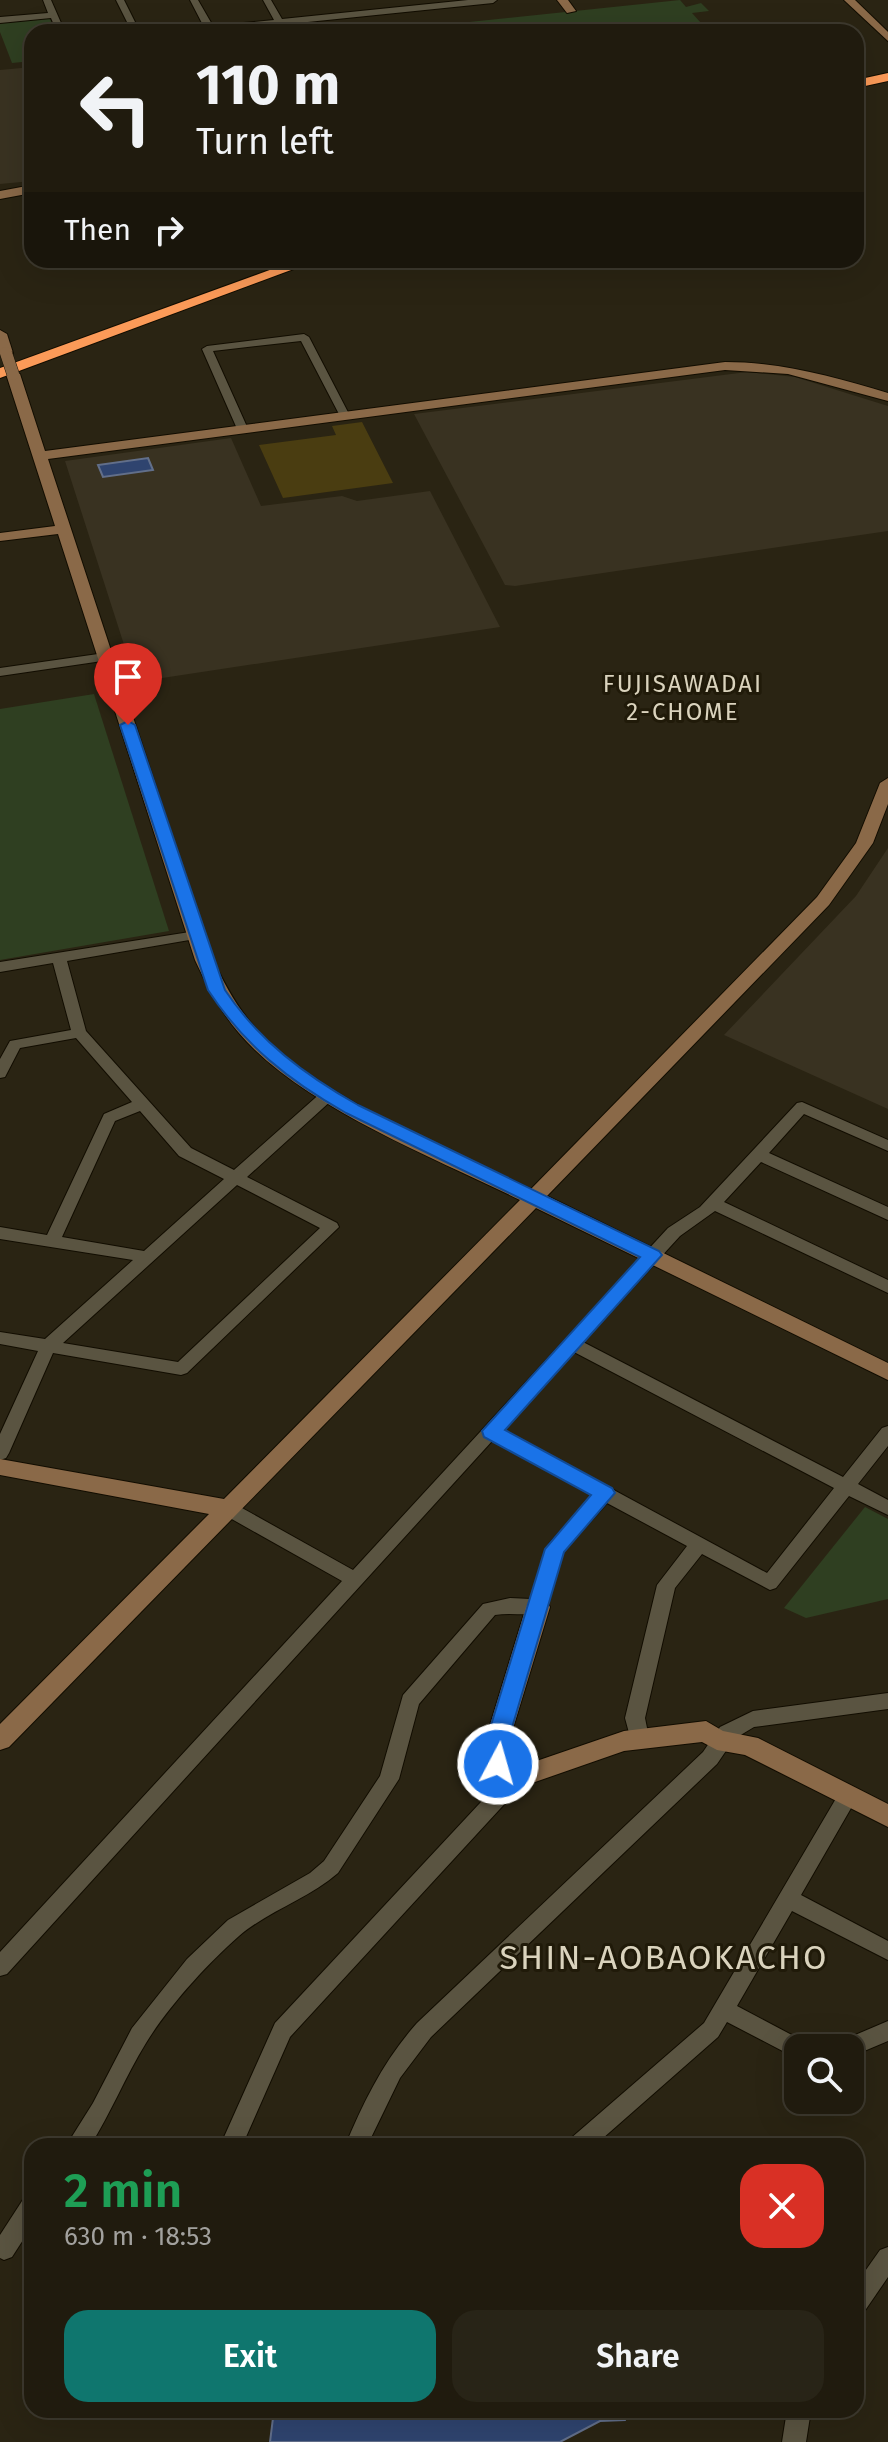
<!DOCTYPE html>
<meta charset="utf-8">
<style>
:root{--surface:#201b0e;--page:#282417;--text:#f1f3f6;--muted:#a2a19e;--line:#3d392e;--accent:#0f766e}
body{margin:0;font-family:"Fira Sans",sans-serif;background:var(--page);color:var(--text);height:100vh;display:flex;flex-direction:column;font-size:30px;white-space:nowrap}
*{box-sizing:border-box;margin:0}
p{font-size:26px;color:var(--muted)}
.icon{flex:none;width:44px;height:44px;fill:none;stroke:currentColor;stroke-width:2;stroke-linecap:round;stroke-linejoin:round}
.map{position:relative;flex:1;overflow:hidden}
.sheet{position:absolute;left:24px;top:2138px;width:840px;height:280px;display:flex;flex-direction:column;background:var(--surface);border-radius:24px;box-shadow:0 8px 32px #0002,0 0 0 2px var(--line)}
.sheet>*{flex:none}
.guide{position:absolute;left:24px;top:24px;width:840px;height:244px;border-radius:24px;box-shadow:0 8px 32px #0002,0 0 0 2px var(--line);background:#201b0e;color:var(--text);overflow:hidden}
.tools{position:absolute;left:784px;top:2034px;display:grid;gap:16px}
.tools a{display:grid;place-items:center;width:80px;height:80px;border-radius:16px;background:var(--surface);box-shadow:0 8px 32px #0002,0 0 0 2px var(--line);font-size:40px}
.pin{position:absolute;display:grid;place-items:center;width:68px;height:68px;color:#fff;margin:-82px -34px;border-radius:50% 50% 50% 0;rotate:-45deg;box-shadow:0 0 8px #0007}
.pin .icon{rotate:45deg}
.me{position:absolute;width:88px;margin:-44px;rotate:6deg;stroke-linejoin:round;filter:drop-shadow(0 0 6px #0008)}
.turn{display:flex;align-items:center;gap:28px;height:168px;padding:0 40px;font-size:36px}
.turn .icon{width:104px;height:104px;stroke-width:2.5}
.turn b{display:block;font-size:56px;line-height:68px}
.then{display:flex;align-items:center;height:76px;padding:0 40px;background:#0003;gap:16px;font-size:30px}
.round{display:grid;place-items:center;flex:none;width:84px;height:84px;border-radius:24px;background:var(--page)}
.overview{display:flex;align-items:center;justify-content:space-between;height:136px;padding:0 40px}
h1{font-size:48px;font-weight:600;line-height:60px;color:#1e9e55}
.primary-button{display:flex;gap:16px;margin-top:auto;padding:16px 40px}
.primary-button a{flex:1;height:92px;border-radius:24px;background:var(--accent);color:#fff;font-size:32px;font-weight:600;line-height:92px;text-align:center}
.primary-button a+a{background:var(--page);color:var(--text)}
.map>svg:first-child{display:block}
.education{fill:#393221}
.green{fill:#2f3f21}
.water{fill:#2f446f;stroke:#626f8a;stroke-width:2}
.building{fill:#4a3d11}
.lines{fill:none;stroke-linecap:round;stroke-linejoin:round}
.street-casing{stroke:#120d01;stroke-width:2}
.secondary-casing{stroke:#120d01;stroke-width:2}
.highway-casing{stroke:#120d01;stroke-width:2}
.street{fill:#5a5441;fill-rule:evenodd}
.secondary{fill:#8a6948;fill-rule:evenodd}
.highway{fill:#fb9a58;fill-rule:evenodd}
.secondary-bridge-casing{stroke:#120d01;stroke-width:13;stroke-linecap:butt}
.secondary-bridge{stroke:#8a6948;stroke-width:12}
.route{fill:#1a73e8;stroke:#114b97;stroke-width:2}
.labels{text-anchor:middle;dominant-baseline:central;stroke-width:6;stroke-linejoin:round;paint-order:stroke}
.far-neighbourhood-label{font-size:24px;letter-spacing:2px;fill:#dad3bd;stroke:#201a09}
.near-neighbourhood-label{font-size:34px;letter-spacing:2px;fill:#dad3bd;stroke:#201a09}
</style>
<div class="map">
<svg width="888" height="2442" viewBox="0 0 888 2442">
<rect width="100%" height="100%" fill="#2a2413"/>
<g class="education">
<polygon points="32,67 32,181 0,184 0,70"/>
<polygon points="747,372 795,377 888,406 888,531 515,586 505,585 414,414"/>
<polygon points="231,438 261,506 342,496 357,501 430,491 500,627 136,682 65,461"/>
<polygon points="888,848 888,1109 724,1035 856,896"/>
</g>
<g class="green">
<polygon points="680,0 686,7 701,3 709,11 692,13 709,32 424,32 421,27"/>
<polygon points="49,17 56,32 32,32 32,61 12,63 0,32 0,22"/>
<polygon points="94,694 169,931 0,960 0,709"/>
<polygon points="865,1507 888,1519 888,1599 806,1618 784,1608"/>
</g>
<g class="water">
<polygon points="148,458 153,470 103,477 98,465"/>
<polygon points="274,2410 630,2410 625,2420 600,2421 560,2442 270,2442"/>
</g>
<polygon class="building" points="362,422 393,483 283,498 259,445 336,435 332,426"/>
<g class="lines">
<defs>
<g id="street">
<polygon points="43,0 51,0 65,32 57,32 51,18 0,23 0,17 48,13"/>
<polygon points="116,0 124,0 140,32 132,32"/>
<polygon points="190,0 198,0 213,26 274,20 263,0 271,0 282,19 468,0 497,0 493,3 210,32 173,32 204,27"/>
<polygon points="304,334 309,337 350,416 345,419 340,416 301,341 213,351 248,429 238,431 202,349 207,346"/>
<polygon points="105,653 111,657 109,660 0,676 0,668"/>
<path d="M 196,931 L 203,935 L 201,938 L 67,961 L 86,1031 L 191,1148 L 234,1170 L 323,1091 L 333,1091 L 336,1095 L 333,1099 L 247,1177 L 337,1223 L 339,1227 L 187,1373 L 181,1375 L 53,1353 L 9,1453 L 6,1458 L 0,1460 L 0,1434 L 38,1351 L 0,1344 L 0,1332 L 45,1339 L 133,1260 L 0,1239 L 0,1227 L 47,1235 L 104,1114 L 132,1102 L 76,1038 L 20,1048 L 5,1077 L 0,1078 L 0,1059 L 10,1041 L 71,1030 L 53,963 L 0,972 L 0,962 ZM 140,1111 L 179,1156 L 224,1179 L 144,1251 L 62,1237 L 115,1121 ZM 237,1185 L 320,1228 L 178,1362 L 63,1343 Z"/>
<path d="M 802,1102 L 888,1140 L 888,1151 L 804,1114 L 769,1153 L 888,1207 L 888,1220 L 761,1162 L 724,1202 L 888,1280 L 888,1293 L 715,1211 L 680,1236 L 583,1342 L 843,1477 L 882,1428 L 888,1426 L 888,1446 L 858,1484 L 888,1500 L 888,1515 L 849,1496 L 776,1588 L 770,1590 L 702,1554 L 675,1588 L 645,1718 L 649,1738 L 646,1744 L 639,1746 L 632,1744 L 625,1718 L 657,1585 L 687,1546 L 607,1503 L 563,1552 L 545,1612 C 529,1617 512,1612 495,1615 L 419,1704 L 399,1779 L 338,1873 C 308,1899 268,1911 239,1936 C 207,1964 168,2007 146,2043 C 125,2077 111,2113 90,2146 L 66,2146 L 93,2103 L 132,2028 L 187,1959 L 228,1920 L 310,1873 L 324,1861 L 380,1776 L 403,1695 L 483,1604 L 510,1598 L 531,1599 L 549,1544 L 593,1495 L 493,1440 L 7,1974 L 0,1976 L 0,1952 L 342,1581 L 221,1513 L 218,1508 L 221,1503 L 227,1501 L 233,1503 L 353,1570 L 668,1228 L 700,1207 L 797,1103 ZM 574,1352 L 834,1488 L 767,1573 L 503,1430 Z"/>
<path d="M 888,1693 L 888,1709 L 754,1727 L 734,1739 L 717,1764 L 431,2037 L 400,2078 L 367,2146 L 345,2146 C 364,2101 384,2060 417,2023 L 703,1752 L 720,1727 L 753,1711 Z"/>
<polygon points="515,1771 522,1773 525,1779 522,1785 290,2037 242,2146 220,2146 275,2023 508,1773"/>
<polygon points="848,1788 855,1790 858,1796 801,1895 888,1941 888,1960 792,1911 737,2006 805,2042 808,2048 798,2048 798,2059 727,2022 718,2037 594,2146 567,2146 570,2139 704,2023 841,1790"/>
<polygon points="888,2021 888,2041 850,2057 850,2048 837,2048 841,2041"/>
<polygon points="32,2195 32,2226 12,2257 4,2260 0,2258 0,2235 24,2198"/>
<polygon points="888,2247 888,2277 864,2312 856,2315 856,2284 880,2250"/>
<polygon points="787,2410 811,2410 806,2442 782,2442"/>
</g>
<g id="secondary">
<polygon points="557,0 568,0 576,11 567,13"/>
<polygon points="844,0 855,0 888,32 888,41"/>
<polygon points="32,185 32,193 0,199 0,191"/>
<polygon points="0,330 7,334 13,353 11,356 0,354"/>
<path d="M 725,362 C 782,362 834,377 888,393 L 888,401 L 788,374 L 725,370 L 48,459 L 213,960 C 224,983 235,1004 251,1023 C 312,1096 445,1147 531,1189 L 817,897 L 856,843 L 880,783 L 888,778 L 888,804 L 873,843 L 829,905 L 547,1196 L 888,1363 L 888,1380 L 536,1208 L 9,1747 L 0,1750 L 0,1724 L 209,1514 L 0,1475 L 0,1459 L 224,1499 L 520,1200 C 433,1157 301,1106 239,1033 C 220,1011 207,986 195,960 L 58,534 L 0,541 L 0,533 L 55,526 L 6,374 L 13,370 L 20,374 L 45,451 Z"/>
<path d="M 538,1598 L 546,1600 L 550,1607 L 507,1748 L 509,1759 L 519,1767 L 624,1731 L 706,1721 L 723,1731 L 758,1738 L 888,1804 L 888,1827 L 745,1755 L 717,1750 L 702,1742 L 624,1751 L 515,1789 C 495,1782 487,1768 483,1748 L 526,1607 L 530,1600 Z"/>
</g>
<g id="highway">
<polygon points="888,73 888,81 856,88 856,80"/>
<polygon points="297,260 318,260 0,378 0,368"/>
</g>
</defs>
<use href="#street" class="street-casing"/>
<use href="#secondary" class="secondary-casing"/>
<use href="#highway" class="highway-casing"/>
<use href="#street" class="street"/>
<use href="#secondary" class="secondary"/>
<use href="#highway" class="highway"/>
<defs>
<polyline id="secondary-bridge" points="6,353 13,374"/>
</defs>
<use href="#secondary-bridge" class="secondary-bridge-casing"/>
<use href="#secondary-bridge" class="secondary-bridge"/>
</g>
<path class="route" d="M 128,721 L 135,725 L 225,990 C 259,1041 305,1075 358,1105 L 659,1251 L 662,1255 L 505,1430 L 612,1488 L 615,1493 L 564,1552 L 506,1748 L 509,1764 L 506,1770 L 498,1773 L 490,1770 L 484,1748 L 545,1549 L 591,1495 L 484,1437 L 482,1431 L 640,1257 L 346,1113 C 289,1081 244,1045 208,990 L 120,725 Z"/>
<g class="labels">
<g class="far-neighbourhood-label">
<text x="683" y="684">FUJISAWADAI<tspan x="683" dy="28">2-CHOME</tspan></text>
</g>
<g class="near-neighbourhood-label">
<text x="664" y="1957">SHIN-AOBAOKACHO</text>
</g>
</g>
</svg>
<div class="tools">
<a><svg class="icon" aria-label="search" viewBox="0 0 24 24"><circle cx="10" cy="10" r="6"/><path d="M15 15l6 6"/></svg></a>
</div>
<div class="pin" style="left:128px;top:725px;background:#d93025"><svg class="icon" aria-label="arrive" viewBox="0 0 24 24"><path d="M6 21V4h12l-3 4 3 4H6"/></svg></div>
<svg class="me" style="left:498px;top:1764px" viewBox="-20 -20 40 40"><circle r="17" fill="#1a73e8" stroke="#fff" stroke-width="3"/><path d="M0-11L8 9 0 5-8 9z" fill="#fff"/></svg>
<div class="guide">
<div class="turn"><svg class="icon" aria-label="left" viewBox="0 0 24 24"><path d="M17 20v-9H6M10 6l-5 5 5 5"/></svg><div><b>110 m</b>Turn left</div></div>
<div class="then">Then<svg class="icon" aria-label="right" viewBox="0 0 24 24"><path d="M7 20v-9h11M14 6l5 5-5 5"/></svg></div>
</div>
<section class="sheet">
<div class="overview"><div><h1>2 min</h1><p>630 m · 18:53</p></div><a class="round" style="background:#d93025;color:#fff"><svg class="icon" aria-label="close" viewBox="0 0 24 24"><path d="M6 6l12 12M18 6L6 18"/></svg></a></div>
<div class="primary-button"><a>Exit</a><a>Share</a></div>
</section>
</div>
